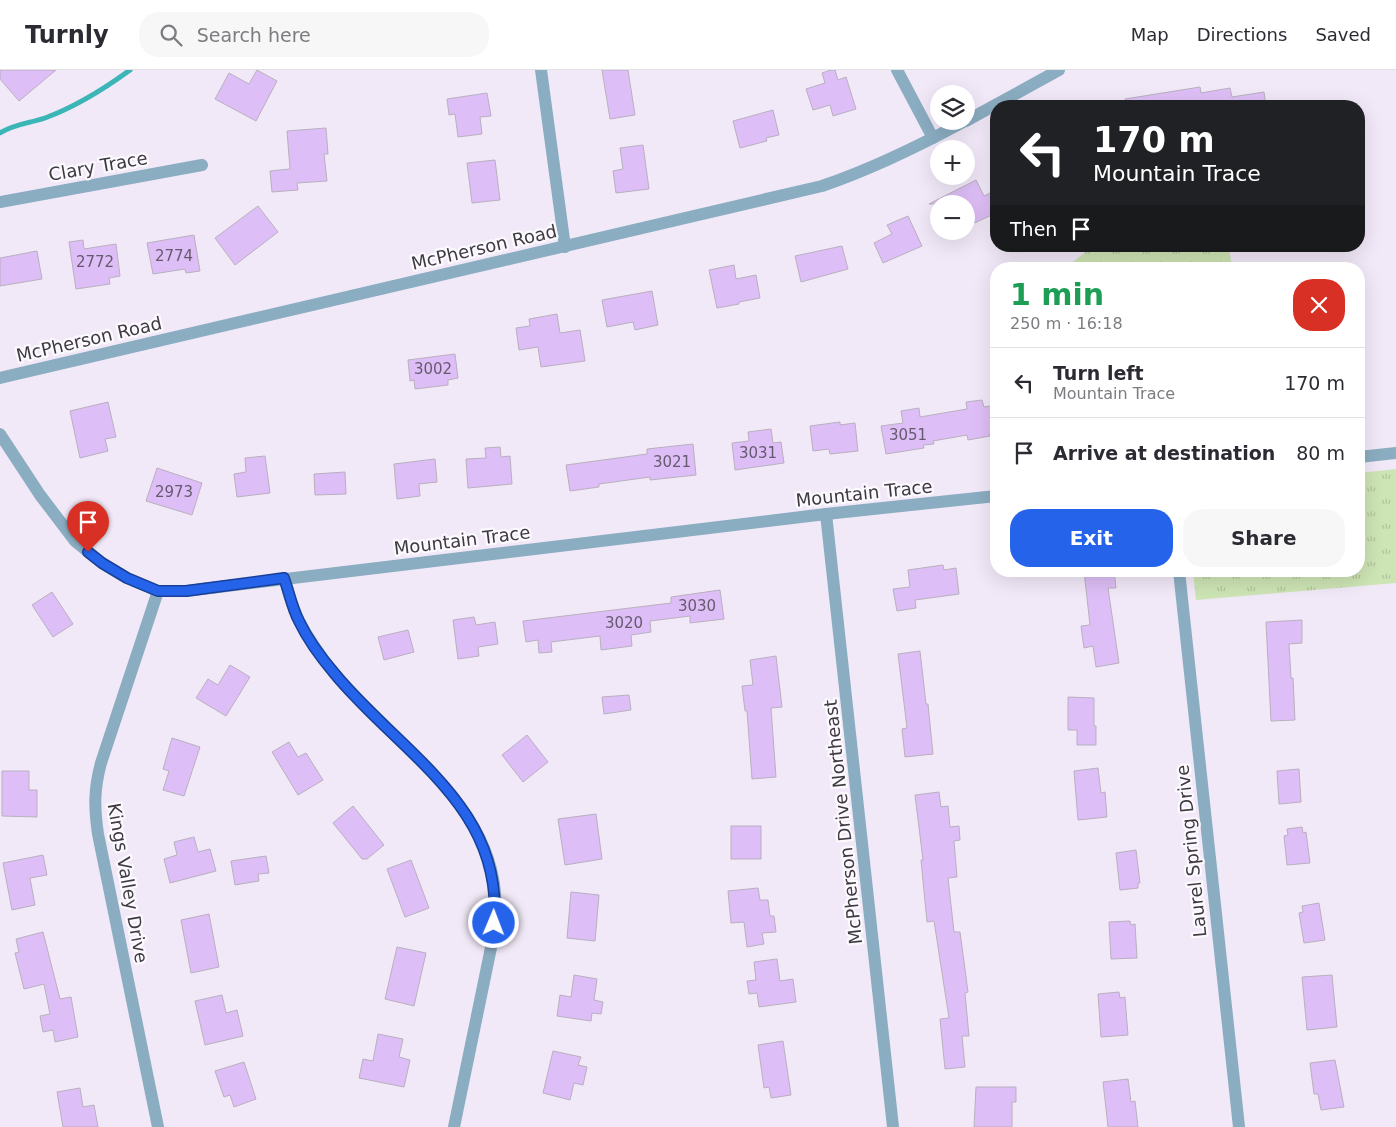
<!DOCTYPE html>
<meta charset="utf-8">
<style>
:root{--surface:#fff;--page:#f7f7f7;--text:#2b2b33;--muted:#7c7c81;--line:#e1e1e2;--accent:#2563eb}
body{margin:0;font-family:"DejaVu Sans",sans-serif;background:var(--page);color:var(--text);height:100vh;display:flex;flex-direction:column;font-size:19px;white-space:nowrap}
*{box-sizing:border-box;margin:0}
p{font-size:16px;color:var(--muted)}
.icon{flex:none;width:28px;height:28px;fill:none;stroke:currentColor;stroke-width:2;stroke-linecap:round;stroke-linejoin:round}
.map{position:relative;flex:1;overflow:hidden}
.panel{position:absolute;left:990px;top:192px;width:375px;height:315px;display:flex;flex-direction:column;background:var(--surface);border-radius:20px;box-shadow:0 5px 20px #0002}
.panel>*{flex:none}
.guide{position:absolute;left:990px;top:30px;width:375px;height:152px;border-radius:20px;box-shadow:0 5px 20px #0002;background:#202124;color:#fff;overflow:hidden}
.controls{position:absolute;left:930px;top:15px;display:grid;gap:10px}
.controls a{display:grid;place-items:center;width:45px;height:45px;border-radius:50%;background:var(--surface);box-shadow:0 5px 20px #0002;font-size:25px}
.pin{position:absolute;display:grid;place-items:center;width:42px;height:42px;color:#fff;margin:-51px -21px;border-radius:50% 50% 50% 0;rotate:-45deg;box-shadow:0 0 5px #0007}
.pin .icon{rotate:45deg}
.me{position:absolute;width:55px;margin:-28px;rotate:1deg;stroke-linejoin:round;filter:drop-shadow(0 0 4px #0008)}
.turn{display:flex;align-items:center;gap:18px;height:105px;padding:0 20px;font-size:22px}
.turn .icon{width:65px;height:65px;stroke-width:2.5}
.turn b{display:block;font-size:35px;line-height:42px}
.then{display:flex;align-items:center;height:48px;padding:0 20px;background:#0003;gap:10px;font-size:19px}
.round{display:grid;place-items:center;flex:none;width:52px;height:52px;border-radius:20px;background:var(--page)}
.headline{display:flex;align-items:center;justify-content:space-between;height:85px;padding:0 20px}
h1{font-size:30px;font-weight:600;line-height:38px;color:#1e9e55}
.cta{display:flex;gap:10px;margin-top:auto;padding:10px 20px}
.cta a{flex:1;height:58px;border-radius:20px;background:var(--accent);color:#fff;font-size:20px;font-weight:600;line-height:58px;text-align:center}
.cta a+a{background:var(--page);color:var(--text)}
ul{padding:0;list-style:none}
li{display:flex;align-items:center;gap:15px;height:70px;padding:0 20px;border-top:1px solid var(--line)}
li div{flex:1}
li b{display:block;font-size:19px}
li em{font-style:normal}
header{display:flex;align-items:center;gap:30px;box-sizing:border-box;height:70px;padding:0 25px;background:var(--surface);border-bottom:1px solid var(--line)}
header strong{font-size:24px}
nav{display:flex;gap:28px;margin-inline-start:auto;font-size:18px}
.search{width:350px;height:45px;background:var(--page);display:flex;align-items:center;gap:12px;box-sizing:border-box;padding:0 18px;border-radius:20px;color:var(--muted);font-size:19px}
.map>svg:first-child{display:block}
.park{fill:url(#park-tufts)}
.pitch{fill:#cde4b4}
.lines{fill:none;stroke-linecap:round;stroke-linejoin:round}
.stream{stroke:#3bb5b6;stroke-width:5}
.building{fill:#debef6;stroke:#b8b0bf}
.minor{stroke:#8badc1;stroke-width:12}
.route-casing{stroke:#184099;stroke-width:12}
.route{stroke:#2563eb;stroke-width:9}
.labels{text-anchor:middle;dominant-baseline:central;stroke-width:4.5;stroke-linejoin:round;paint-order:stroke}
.number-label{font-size:15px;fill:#665b6e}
.street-label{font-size:18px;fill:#3e3a40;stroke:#fcf9ff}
</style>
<header>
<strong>Turnly</strong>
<div class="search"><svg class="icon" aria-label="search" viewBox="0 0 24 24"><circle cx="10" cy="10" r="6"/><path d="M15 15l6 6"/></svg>Search here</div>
<nav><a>Map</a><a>Directions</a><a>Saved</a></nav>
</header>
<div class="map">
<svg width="1396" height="1057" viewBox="0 0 1396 1057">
<defs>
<pattern id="park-tufts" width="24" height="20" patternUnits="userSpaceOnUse" patternTransform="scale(1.25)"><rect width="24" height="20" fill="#cde4b4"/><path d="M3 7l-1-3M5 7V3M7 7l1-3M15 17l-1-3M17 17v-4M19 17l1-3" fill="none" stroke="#b1c49c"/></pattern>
</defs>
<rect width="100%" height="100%" fill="#f2e9f8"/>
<g class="park">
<polygon points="1093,176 1229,176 1232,199 1064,199"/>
<polygon points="1396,399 1396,513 1196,530 1193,501 1359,501 1359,403"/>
</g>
<polygon class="pitch" points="1182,193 1183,199 1124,199"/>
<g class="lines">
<path class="stream" d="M 0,63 C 14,54 30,53 45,48 C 75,37 104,19 130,0"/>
</g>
<g class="building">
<polygon points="0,0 56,0 19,31 0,9"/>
<polygon points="257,0 277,11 256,51 215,29 229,3 249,14"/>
<polygon points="602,0 628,0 635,45 610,49"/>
<polygon points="831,0 835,0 838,10 846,7 856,39 833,46 830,35 813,40 806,19 825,13 822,3"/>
<polygon points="1200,17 1201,23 1230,18 1232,27 1264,22 1266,36 1126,36 1125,29"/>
<polygon points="487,23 491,46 480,47 482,64 458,67 455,44 449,45 447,29"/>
<polygon points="773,40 779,65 766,68 767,71 740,78 733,51"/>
<polygon points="326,58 328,84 324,84 327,111 297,113 298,120 272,122 270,101 290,99 287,61"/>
<polygon points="643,75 649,119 616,123 613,101 623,99 620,78"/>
<polygon points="495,90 500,130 472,133 467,93"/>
<polygon points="976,110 984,126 996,120 996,143 970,155 966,147 966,134 929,134"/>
<polygon points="258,136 278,162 235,195 215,168"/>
<polygon points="908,146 922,176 883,193 874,173 892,164 887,155"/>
<polygon points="194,165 200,201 186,203 185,199 153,204 147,173"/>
<polygon points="83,170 84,179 116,174 120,206 109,208 110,214 76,219 69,172"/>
<polygon points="842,176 848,199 801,212 795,186"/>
<polygon points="37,181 42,209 0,216 0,188"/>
<polygon points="734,195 736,209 756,205 760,228 739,232 739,234 717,238 709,200"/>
<polygon points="652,221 658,255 635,260 633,252 607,257 602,230"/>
<polygon points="557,244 560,263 580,260 585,291 541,297 538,277 519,280 516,258 530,256 529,249"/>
<polygon points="455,284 458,308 448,310 448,315 415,319 414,310 410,311 408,290"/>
<polygon points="982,330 984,337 996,335 996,361 990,363 990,366 968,370 967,365 933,371 934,374 923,375 924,378 886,384 881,356 903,353 901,341 919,338 920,347 967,339 966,332"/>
<polygon points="108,332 116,367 105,369 108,381 80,388 70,341"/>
<polygon points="840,352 840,355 855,353 858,381 830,384 829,379 813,381 810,356"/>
<polygon points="771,359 773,373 781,372 784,393 735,400 732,373 749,371 748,362"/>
<polygon points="693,374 696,405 650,410 650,407 599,414 599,417 570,421 566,395 647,384 647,379"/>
<polygon points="500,377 501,387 510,386 512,414 468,418 466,389 486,388 485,378"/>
<polygon points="265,386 270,423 237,427 234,404 246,402 245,388"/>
<polygon points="435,389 437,412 419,414 420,426 397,429 394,394"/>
<polygon points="157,398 202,413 192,445 146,431"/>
<polygon points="345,402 346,424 315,425 314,404"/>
<polygon points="943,495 944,500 956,498 959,524 915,530 916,538 897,541 893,519 910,517 908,500"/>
<polygon points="1084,501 1114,501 1116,518 1108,518 1119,593 1096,597 1093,576 1084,578 1081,556 1090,555"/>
<polygon points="720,520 724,549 690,553 690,546 650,551 651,562 631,565 632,576 601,580 600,566 551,572 552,582 539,583 538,570 526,572 523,551 671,533 671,527"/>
<polygon points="52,522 73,554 53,567 32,535"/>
<polygon points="474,547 476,555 495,552 498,574 478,577 479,586 458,589 453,550"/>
<polygon points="1302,550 1302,573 1289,574 1291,608 1293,608 1295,650 1271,651 1266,552"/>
<polygon points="408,560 414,582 384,590 378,567"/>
<polygon points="920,581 926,634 928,634 933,684 905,687 902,659 907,658 898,584"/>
<polygon points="776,586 782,637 771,638 776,707 752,709 747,641 745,641 742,616 753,615 750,590"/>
<polygon points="230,595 250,607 226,646 196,628 208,609 218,615"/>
<polygon points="629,625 631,640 604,644 602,627"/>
<polygon points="1068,627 1094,628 1094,656 1096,656 1096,675 1077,675 1077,660 1068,660"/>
<polygon points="527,665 548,692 523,712 502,685"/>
<polygon points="172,668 200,677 184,726 163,720 169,701 163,699"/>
<polygon points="289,672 298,687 306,683 323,710 298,725 272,682"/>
<polygon points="1098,698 1101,723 1105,722 1107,747 1078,750 1074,701"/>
<polygon points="1299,699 1301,732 1279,734 1277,701"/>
<polygon points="2,701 29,701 29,720 37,720 37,747 2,746"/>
<polygon points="939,722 941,737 948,736 950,757 959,756 960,770 954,771 957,807 948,808 954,862 960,862 968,922 965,923 969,966 962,966 965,997 945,999 940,949 949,948 934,851 927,852 921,790 923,790 915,725"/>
<polygon points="353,736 384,775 367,789 362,789 333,753"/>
<polygon points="596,744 602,789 565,795 558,749"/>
<rect x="731" y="756" width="30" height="33"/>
<polygon points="1302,757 1303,763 1306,762 1310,793 1287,795 1284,766 1288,765 1287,759"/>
<polygon points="194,767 198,782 210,779 216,801 170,813 164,789 177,785 174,772"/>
<polygon points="1136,780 1140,813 1138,813 1138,818 1120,820 1116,783"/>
<polygon points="43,785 47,805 30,808 35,835 12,840 3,793"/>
<polygon points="266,786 269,803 258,804 259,811 235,815 231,791"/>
<polygon points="411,790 429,838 405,847 387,799"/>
<polygon points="758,818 760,830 768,830 770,846 774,846 776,862 762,863 764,874 747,877 744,852 731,853 728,821"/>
<polygon points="571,822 599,825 595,871 567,868"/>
<polygon points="1319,833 1325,870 1304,873 1299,843 1303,842 1302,836"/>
<polygon points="209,844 219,897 191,903 181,850"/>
<polygon points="1130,851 1131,855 1135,854 1137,888 1111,889 1109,852"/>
<polygon points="43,862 60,929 71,927 78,967 55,972 53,960 43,962 40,946 50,944 44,914 24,919 15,883 19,882 16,869"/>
<polygon points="397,877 426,883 414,936 385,929"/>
<polygon points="777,889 780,911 793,909 796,932 759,937 757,923 749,924 747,911 756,910 754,892"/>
<polygon points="574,905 597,909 594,930 603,932 601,944 592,943 591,951 557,946 560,925 571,927"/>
<polygon points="1332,905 1337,957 1307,960 1302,907"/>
<polygon points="1119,922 1120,928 1125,927 1128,965 1101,967 1098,924"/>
<polygon points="222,925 226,943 237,940 243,966 205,975 195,931"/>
<polygon points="378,964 403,969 399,987 410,990 404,1017 359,1008 363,989 373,991"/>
<polygon points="783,971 791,1025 771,1028 769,1017 764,1018 758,975"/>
<polygon points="553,981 581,987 578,995 587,997 583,1015 574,1013 570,1030 543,1023"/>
<polygon points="1335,990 1344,1037 1321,1040 1318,1024 1314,1024 1310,993"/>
<polygon points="244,992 256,1029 234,1037 230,1025 224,1027 215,1001"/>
<polygon points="1128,1009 1131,1032 1135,1031 1138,1057 1108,1057 1103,1012"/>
<polygon points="976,1017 1016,1017 1016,1032 1012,1032 1012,1057 974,1057"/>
<polygon points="80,1018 83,1037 94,1035 98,1057 63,1057 57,1022"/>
</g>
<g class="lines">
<g class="minor">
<polyline points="541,0 565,177"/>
<polyline points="897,0 933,68"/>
<polyline points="966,51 1059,0"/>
<polyline points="0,132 202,95"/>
<path d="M 0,308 L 822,116 C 872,99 919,76 965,51"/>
<polyline points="0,364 40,425 75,471 102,493 127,508 158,521 186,521 826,444 996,426"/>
<polyline points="1359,387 1396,383"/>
<polyline points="826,444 893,1057"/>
<polyline points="1179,501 1239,1057"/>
<path d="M 284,508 C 289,522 292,538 299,551 C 307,567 324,591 335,604 C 388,668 477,723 493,808 C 497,828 495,848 493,868 L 454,1057"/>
<path d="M 158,1057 L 98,764 C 94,737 94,719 101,693 L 158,521"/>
</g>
</g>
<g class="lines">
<defs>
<path id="route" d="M 88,482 L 102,493 L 127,508 L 158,521 L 186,521 L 284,508 C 289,522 292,538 299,551 C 307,568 323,590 335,604 C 400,683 504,736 494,853"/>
</defs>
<use href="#route" class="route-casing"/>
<use href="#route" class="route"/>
</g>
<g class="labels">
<g class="number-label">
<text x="174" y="186">2774</text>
<text x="95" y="192">2772</text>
<text x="433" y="299">3002</text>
<text x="908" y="365">3051</text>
<text x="758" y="383">3031</text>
<text x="672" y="392">3021</text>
<text x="174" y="422">2973</text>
<text x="697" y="536">3030</text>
<text x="624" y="553">3020</text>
</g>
<g class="street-label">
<text transform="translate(98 96) rotate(-10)">Clary Trace</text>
<text transform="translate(484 177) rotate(-13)">McPherson Road</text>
<text transform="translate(89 269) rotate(-13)">McPherson Road</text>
<text transform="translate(864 423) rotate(-6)">Mountain Trace</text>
<text transform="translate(462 470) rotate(-7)">Mountain Trace</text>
<text transform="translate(843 752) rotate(-96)">McPherson Drive Northeast</text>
<text transform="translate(1191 781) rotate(-96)">Laurel Spring Drive</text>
<text transform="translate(128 813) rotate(80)">Kings Valley Drive</text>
</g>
</g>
</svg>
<div class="controls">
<a><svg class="icon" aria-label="layers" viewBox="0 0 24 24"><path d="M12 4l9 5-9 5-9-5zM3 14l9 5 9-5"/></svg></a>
<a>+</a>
<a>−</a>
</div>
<div class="pin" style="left:88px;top:482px;background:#d93025"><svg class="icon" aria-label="arrive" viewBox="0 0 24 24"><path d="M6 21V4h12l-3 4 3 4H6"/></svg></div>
<svg class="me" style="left:494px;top:853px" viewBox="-20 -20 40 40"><circle r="17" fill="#2563eb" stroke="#fff" stroke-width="3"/><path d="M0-11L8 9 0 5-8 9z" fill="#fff"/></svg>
<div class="guide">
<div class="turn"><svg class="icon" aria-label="left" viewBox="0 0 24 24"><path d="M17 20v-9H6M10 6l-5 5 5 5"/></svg><div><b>170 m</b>Mountain Trace</div></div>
<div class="then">Then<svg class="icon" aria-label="arrive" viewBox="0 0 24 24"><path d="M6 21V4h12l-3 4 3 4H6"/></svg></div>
</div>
<section class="panel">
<div class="headline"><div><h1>1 min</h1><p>250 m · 16:18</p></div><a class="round" style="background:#d93025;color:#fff"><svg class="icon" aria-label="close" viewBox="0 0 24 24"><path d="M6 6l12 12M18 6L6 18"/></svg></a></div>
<ul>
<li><svg class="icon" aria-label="left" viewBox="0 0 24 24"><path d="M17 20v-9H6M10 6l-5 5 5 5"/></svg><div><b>Turn left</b><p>Mountain Trace</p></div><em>170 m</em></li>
<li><svg class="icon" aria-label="arrive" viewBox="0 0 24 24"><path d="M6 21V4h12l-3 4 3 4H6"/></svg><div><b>Arrive at destination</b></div><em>80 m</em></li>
</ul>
<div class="cta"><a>Exit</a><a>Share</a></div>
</section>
</div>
